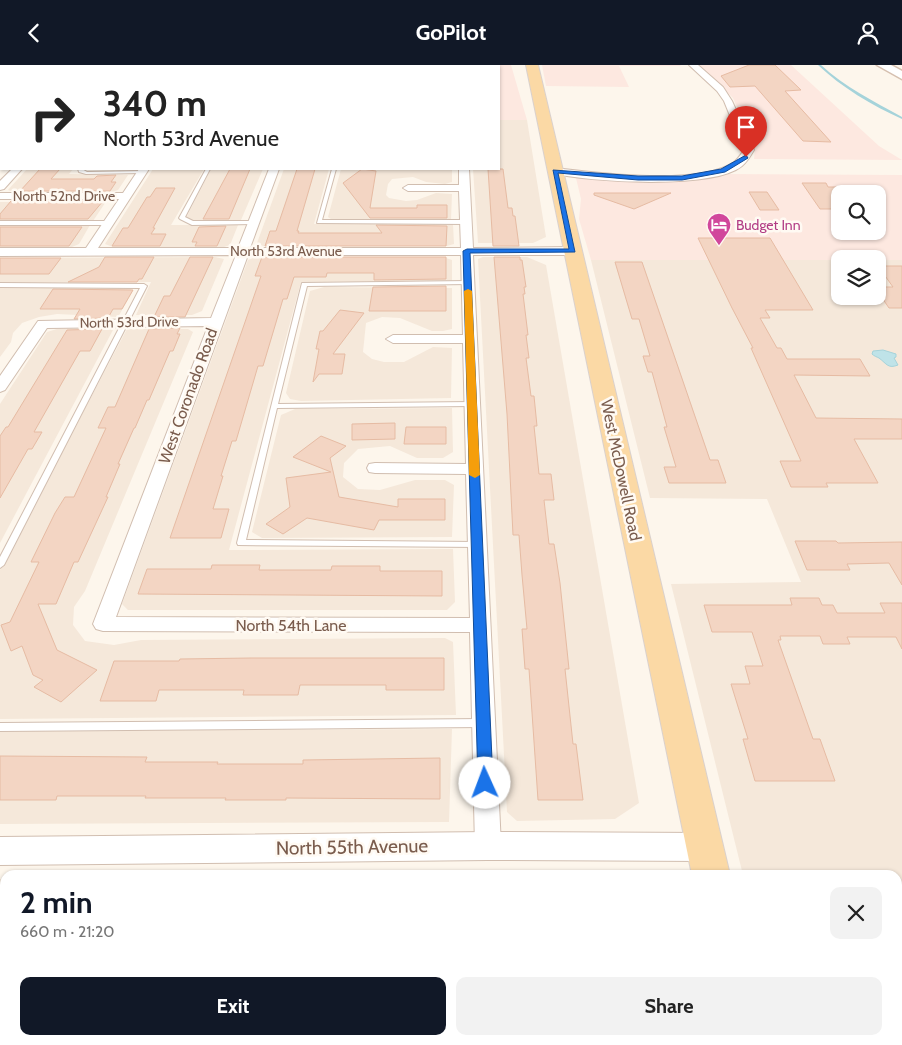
<!DOCTYPE html>
<meta charset="utf-8">
<style>
:root{--surface:#fff;--page:#f2f2f2;--text:#222;--muted:#767676;--accent:#111827}
body{margin:0;font-family:Cabin,sans-serif;background:var(--page);color:var(--text);height:100vh;display:flex;flex-direction:column;font-size:19px;white-space:nowrap}
*{box-sizing:border-box;margin:0}
p{font-size:16px;color:var(--muted)}
.icon{flex:none;width:28px;height:28px;fill:none;stroke:currentColor;stroke-width:2;stroke-linecap:round;stroke-linejoin:round}
.map{position:relative;flex:1;overflow:hidden}
.side{position:absolute;left:0px;top:805px;width:902px;height:175px;display:flex;flex-direction:column;background:var(--surface);border-radius:15px 15px 0 0;box-shadow:0 1px 4px #0004}
.side>*{flex:none}
.banner{position:absolute;left:0px;top:0px;width:500px;height:105px;box-shadow:0 1px 4px #0004;background:#fff;color:var(--text);overflow:hidden}
.buttons{position:absolute;left:831px;top:120px;display:grid;gap:10px}
.buttons a{display:grid;place-items:center;width:55px;height:55px;border-radius:10px;background:var(--surface);box-shadow:0 1px 4px #0004;font-size:25px}
.pin{position:absolute;display:grid;place-items:center;width:42px;height:42px;color:#fff;margin:-51px -21px;border-radius:50% 50% 50% 0;rotate:-45deg;box-shadow:0 0 5px #0007}
.pin .icon{rotate:45deg}
.me{position:absolute;width:55px;margin:-28px;rotate:358deg;stroke-linejoin:round;filter:drop-shadow(0 0 4px #0008)}
.turn{display:flex;align-items:center;gap:18px;height:105px;padding:0 20px;font-size:22px}
.turn .icon{width:65px;height:65px;stroke-width:2.5}
.turn b{display:block;font-size:35px;line-height:42px}
.round{display:grid;place-items:center;flex:none;width:52px;height:52px;border-radius:10px;background:var(--page)}
.head{display:flex;align-items:center;justify-content:space-between;height:85px;padding:0 20px}
h1{font-size:30px;font-weight:700;line-height:38px;color:var(--accent)}
.primary-button{display:flex;gap:10px;margin-top:auto;padding:10px 20px}
.primary-button a{flex:1;height:58px;border-radius:10px;background:var(--accent);color:#fff;font-size:20px;font-weight:700;line-height:58px;text-align:center}
.primary-button a+a{background:var(--page);color:var(--text)}
header{display:flex;justify-content:space-between;align-items:center;height:65px;padding:0 20px;background:var(--accent);color:#fff;font-size:22px;font-weight:700}
.map>svg:first-child{display:block}
.residential{fill:#f5e8da}
.commercial{fill:#fde8e0;fill-rule:evenodd}
.water{fill:#bfe3e8;stroke:#a5d3da}
.lines{fill:none;stroke-linecap:round;stroke-linejoin:round}
.stream{fill:#a5d3da;fill-rule:evenodd}
.building{fill:#f3d5c3;stroke:#e6bba3}
.service-casing{stroke:#d1beb0;stroke-width:2}
.minor-casing{stroke:#d1beb0;stroke-width:2}
.tertiary-casing{stroke:#d1beb0;stroke-width:2}
.secondary-casing{stroke:#d6c0b0;stroke-width:3}
.primary-casing{stroke:#dad1cd;stroke-width:2}
.service{fill:#fff;fill-rule:evenodd}
.minor{fill:#fff;fill-rule:evenodd}
.tertiary{fill:#fff;fill-rule:evenodd}
.secondary{fill:#fff;fill-rule:evenodd}
.primary{fill:#fbd9a5;fill-rule:evenodd}
.route{fill:#1a73e8;stroke:#114b97}
.slow{fill:#f59e0b}
.labels{text-anchor:middle;dominant-baseline:central;stroke-width:5;stroke-linejoin:round;paint-order:stroke}
.far-street-label{font-size:14px;fill:#7a5c4d;stroke:#fffaf3}
.far-hotel-label{font-size:14px;fill:#b23c85;stroke:#fffaf3;text-anchor:start}
.street-label{font-size:16px;fill:#7a5c4d;stroke:#fffaf3}
.near-street-label{font-size:19px;fill:#7a5c4d;stroke:#fffaf3}
</style>
<header><svg class="icon" aria-label="back" viewBox="0 0 24 24"><path d="M15 5l-7 7 7 7"/></svg>GoPilot<svg class="icon" aria-label="person" viewBox="0 0 24 24"><circle cx="12" cy="8" r="4"/><path d="M4 21q1-7 8-7t8 7"/></svg></header>
<div class="map">
<svg width="902" height="980" viewBox="0 0 902 980">
<rect width="100%" height="100%" fill="#fdf6ec"/>
<g class="residential">
<polygon points="499,55 527,55 546,172 533,178 478,178 473,104 499,104"/>
<polygon points="27,104 73,104 69,109 128,110 118,125 112,127 14,127 8,125"/>
<polygon points="153,104 204,104 171,160 238,160 230,180 224,182 113,182 105,179"/>
<polygon points="211,104 263,104 241,155 193,156 186,153"/>
<polygon points="284,104 329,104 314,159 453,159 454,179 447,181 263,181 257,178"/>
<polygon points="341,104 452,104 452,117 445,119 426,117 413,112 392,114 388,119 386,130 389,133 406,136 417,135 436,128 452,129 451,155 334,156 328,152"/>
<polygon points="100,136 105,138 93,156 0,156 0,137"/>
<polygon points="0,160 90,160 79,179 72,182 0,182"/>
<polygon points="215,192 224,194 202,246 192,250 136,250 151,217 0,218 0,193"/>
<polygon points="256,192 443,192 452,195 452,216 301,217 229,485 453,484 455,537 447,545 128,545 122,539 248,195"/>
<polygon points="483,192 527,192 546,200 639,738 615,754 517,756 507,747 478,194"/>
<polygon points="591,195 840,195 840,231 878,231 878,195 902,195 902,980 800,980 799,975 898,975 898,810 743,810 671,519 801,517 767,434 650,433"/>
<polygon points="129,222 133,226 118,252 57,249 39,252 22,258 13,268 11,277 0,292 0,223"/>
<polygon points="324,222 452,223 452,264 443,266 432,266 400,253 382,252 366,258 363,287 372,294 384,297 404,297 433,282 452,283 451,333 301,336 290,334 286,328 310,226"/>
<polygon points="114,263 0,478 0,339 47,267 57,264"/>
<polygon points="127,264 188,264 193,267 85,526 74,542 73,560 85,576 114,580 141,575 445,573 453,577 456,650 0,654 0,505"/>
<polygon points="452,343 453,387 443,393 417,393 390,381 358,384 344,398 343,412 358,424 380,425 415,415 445,415 454,420 452,472 262,473 252,467 281,350 295,344"/>
<polygon points="452,664 449,757 0,759 0,666"/>
<polygon points="0,814 5,814 5,975 670,975 671,980 0,980"/>
</g>
<g class="commercial">
<polygon points="261,0 511,0 527,55 499,55 499,1"/>
<polygon points="542,0 680,0 681,1 619,1 629,22 546,21"/>
<polygon points="699,0 791,0 879,81 902,95 754,94 755,84 733,33"/>
<path d="M 726,109 L 902,110 L 902,195 L 591,195 L 579,154 L 581,134 L 576,113 L 578,111 L 650,116 ZM 840,129 L 878,129 L 878,166 L 840,166 Z"/>
</g>
<path class="water" d="M 883,285 L 896,289 L 896,292 L 894,293 L 898,300 C 888,304 887,299 879,293 C 877,292 874,291 872,289 L 873,286 Z"/>
<g class="lines">
<path class="stream" d="M 818,0 L 821,0 C 845,22 873,36 902,52 L 902,54 C 873,41 841,22 818,0 Z"/>
</g>
<g class="building">
<polygon points="749,0 775,0 801,25 785,26 831,77 803,76 755,21 730,22 721,11"/>
<polygon points="40,104 60,104 51,114 94,114 97,111 116,110 111,117 116,117 110,126 20,126"/>
<polygon points="230,104 250,104 229,154 203,154"/>
<polygon points="297,104 315,104 297,166 299,166 298,168 382,168 376,160 447,161 446,181 265,181 270,166 276,166"/>
<polygon points="362,104 376,106 370,143 417,143 417,140 447,140 447,153 370,153 343,118"/>
<polygon points="488,104 503,104 508,143 512,143 513,151 515,151 519,181 493,181"/>
<polygon points="802,118 826,118 828,122 840,122 840,144 820,144"/>
<polygon points="156,123 175,123 153,163 155,163 151,169 166,169 160,181 112,181 123,163 128,163 147,132 150,132"/>
<polygon points="749,127 767,127 779,145 760,145"/>
<polygon points="594,128 671,128 634,144 594,130"/>
<polygon points="11,136 103,136 88,154 0,154 0,149"/>
<polygon points="226,161 217,181 195,181 197,177 192,177 199,162"/>
<polygon points="0,162 82,162 69,181 0,181"/>
<polygon points="698,173 770,173 813,245 765,245 770,253 760,253 777,283 781,283 787,294 860,294 870,311 794,310 816,353 902,354 902,374 854,374 878,418 826,418 828,422 791,422 780,396 801,396 751,283 753,283 732,243"/>
<polygon points="105,192 154,192 142,214 139,214 137,217 68,217 99,202"/>
<polygon points="190,192 213,192 185,252 154,252 164,231 170,231"/>
<polygon points="262,192 446,192 446,214 374,215 374,208 327,208 326,212 294,212 287,234 283,234 263,301 258,301 236,376 232,376 221,411 223,411 213,444 229,444 221,473 170,473 261,211 255,211"/>
<polygon points="494,192 520,192 520,195 522,195 526,222 524,222 525,229 523,229 528,270 526,270 529,293 526,293 531,331 534,331 537,361 534,361 539,409 551,409 554,435 544,435 549,479 554,479 560,518 569,604 565,604 573,679 576,679 583,735 538,735 529,604 525,604 522,564 527,564 522,510 519,470 513,470 507,349"/>
<polygon points="0,193 61,193 49,209 0,209"/>
<polygon points="615,197 642,197 710,395 718,395 726,418 669,418 664,402 676,402 664,362 667,362 652,307 648,307 643,291 650,291 639,254 632,254"/>
<polygon points="878,201 902,201 902,243 889,243 878,227 878,222 893,222"/>
<polygon points="446,221 446,246 369,246 373,222"/>
<polygon points="53,224 133,225 122,244 113,244 108,253 74,254 80,244 40,244"/>
<polygon points="340,245 364,248 333,289 345,289 342,309 319,309 313,317 319,284 316,284 320,266 323,266"/>
<polygon points="180,263 177,269 180,269 173,286 170,286 149,335 147,335 135,363 134,363 118,399 120,399 106,432 108,432 78,497 74,497 56,539 38,539 57,585 97,605 61,637 34,622 43,615 33,610 22,581 11,586 1,560 10,557 39,497 31,497 55,448 65,432 74,432 106,363 98,363 108,342 115,342 149,264"/>
<polygon points="102,264 90,286 80,286 34,367 42,367 32,384 28,384 0,433 0,371 6,362 8,362 67,265"/>
<polygon points="395,358 395,374 352,375 352,359"/>
<polygon points="406,362 446,362 446,379 404,379"/>
<polygon points="321,371 346,381 330,393 339,432 398,442 398,434 445,434 445,455 379,455 374,465 307,453 283,469 266,459 290,442 286,413 331,407 293,392"/>
<polygon points="795,476 836,476 838,478 902,477 902,520 889,498 847,499 850,505 807,505"/>
<polygon points="212,500 260,500 259,505 331,505 332,501 380,501 380,506 442,506 442,531 138,529 147,504 211,504"/>
<polygon points="790,533 819,533 822,540 833,540 837,548 885,548 880,538 902,538 902,584 896,572 847,572 850,579 823,579 820,571 780,571 781,575 778,575 813,674 820,674 835,716 755,716 743,674 748,674 731,619 750,619 745,601 763,601 752,567 712,567 704,540 792,540"/>
<polygon points="251,593 444,593 444,625 386,625 386,620 300,620 298,630 243,630 244,625 159,625 156,636 100,636 114,596 179,596 180,594"/>
<polygon points="0,691 147,692 145,697 218,697 217,699 303,699 303,695 440,693 440,734 286,733 286,735 225,735 226,733 145,733 146,731 57,731 56,735 0,735"/>
</g>
<g class="lines">
<defs>
<g id="service">
<polygon points="67,0 116,0 65,1"/>
<polygon points="164,0 216,0 162,1"/>
<polygon points="78,104 82,104 87,107 142,106 144,107 142,108 86,109 79,107"/>
<polygon points="206,104 210,104 185,152 193,156 253,156 256,158 255,159 192,160 180,154 179,153"/>
<polygon points="332,104 336,104 322,155 466,155 469,157 466,159 317,158"/>
<polygon points="0,156 110,156 113,158 110,160 0,160"/>
<polygon points="468,216 471,218 470,219 307,221 278,339 472,337 476,339 472,341 277,343 246,475 477,477 480,478 481,480 480,482 238,480 237,478 302,218"/>
<polygon points="0,218 144,219 147,221 4,500 0,503 0,492 140,223 0,222"/>
<polygon points="483,654 487,655 488,658 487,661 483,662 0,666 0,658"/>
</g>
<g id="minor">
<path d="M 689,0 L 698,0 L 723,22 L 732,36 L 754,85 C 751,90 747,97 742,101 C 713,125 588,117 551,108 L 550,106 L 551,104 L 555,103 C 597,108 699,121 734,97 C 738,94 741,89 744,85 L 724,36 L 717,26 Z"/>
<polygon points="12,104 22,104 4,124 0,125 0,116"/>
<path d="M 139,104 L 149,104 L 98,183 L 238,183 L 269,104 L 279,104 L 250,183 L 461,183 L 459,126 L 408,126 L 403,123 L 408,120 L 459,120 L 459,104 L 469,104 L 473,183 L 573,182 L 579,186 L 573,190 L 473,190 L 501,781 L 497,789 L 488,792 L 479,789 L 475,781 L 470,567 L 103,566 L 96,564 L 93,559 L 208,261 L 47,263 L 5,325 L 0,327 L 0,311 L 38,256 L 211,253 L 236,190 L 0,191 L 0,183 L 86,183 L 119,134 L 0,134 L 0,128 L 123,128 ZM 248,190 L 461,190 L 463,270 L 393,270 L 386,274 L 393,278 L 463,278 L 466,399 L 375,398 L 369,399 L 367,403 L 369,407 L 375,408 L 466,409 L 470,553 L 116,552 Z"/>
</g>
<polygon id="tertiary" points="488,767 705,768 716,772 721,782 716,792 705,796 488,795 0,800 0,772"/>
<polygon id="secondary" points="877,0 891,0 902,6 902,14"/>
<g id="primary">
<polygon points="526,0 538,0 730,810 692,810"/>
<polygon points="725,975 769,975 770,980 726,980"/>
</g>
</defs>
<use href="#service" class="service-casing"/>
<use href="#minor" class="minor-casing"/>
<use href="#tertiary" class="tertiary-casing"/>
<use href="#secondary" class="secondary-casing"/>
<use href="#primary" class="primary-casing"/>
<use href="#service" class="service"/>
<use href="#minor" class="minor"/>
<use href="#tertiary" class="tertiary"/>
<use href="#secondary" class="secondary"/>
<use href="#primary" class="primary"/>
</g>
<polygon class="route" points="746,90 748,93 725,107 682,115 638,115 558,108 575,187 470,188 493,718 490,722 485,724 480,722 478,718 463,186 467,184 569,184 553,105 638,111 682,111 721,104"/>
<polygon class="slow" points="468,224 472,226 480,410 475,413 469,410 464,226"/>
<defs>
<symbol id="hotel-pin" viewBox="-11 -11 22 30"><path d="M0 17L-7.5 6A9.5 9.5 0 1 1 7.5 6Z" fill="#d1479c" stroke="#fffaf3"/><path d="M-6-4.5h1.5V1H6V5H4.5V3h-9V5H-6ZM-4 0a1.8 1.8 0 1 1 3.6 0ZM.5 0V-2.5h3Q6-2.5 6 0Z" fill="#fff"/></symbol>
</defs>
<g fill-rule="evenodd">
<use href="#hotel-pin" x="705" y="146" width="28" height="38"/>
</g>
<g class="labels">
<g class="far-street-label">
<text x="64" y="131">North 52nd Drive</text>
<text x="286" y="186">North 53rd Avenue</text>
<text transform="translate(129 257) rotate(-1)">North 53rd Drive</text>
</g>
<g class="far-hotel-label">
<text x="736" y="160">Budget Inn</text>
</g>
<g class="street-label">
<text transform="translate(188 331) rotate(-70)">West Coronado Road</text>
<text transform="translate(621 405) rotate(78)">West McDowell Road</text>
<text x="291" y="560">North 54th Lane</text>
</g>
<g class="near-street-label">
<text transform="translate(352 782) rotate(-1)">North 55th Avenue</text>
</g>
</g>
</svg>
<div class="buttons">
<a><svg class="icon" aria-label="search" viewBox="0 0 24 24"><circle cx="10" cy="10" r="6"/><path d="M15 15l6 6"/></svg></a>
<a><svg class="icon" aria-label="layers" viewBox="0 0 24 24"><path d="M12 4l9 5-9 5-9-5zM3 14l9 5 9-5"/></svg></a>
</div>
<div class="pin" style="left:746px;top:92px;background:#d93025"><svg class="icon" aria-label="arrive" viewBox="0 0 24 24"><path d="M6 21V4h12l-3 4 3 4H6"/></svg></div>
<svg class="me" style="left:485px;top:718px" viewBox="-20 -20 40 40"><circle r="19" fill="#fff"/><path d="M0-13L10 11 0 6-10 11z" fill="#1a73e8"/></svg>
<div class="banner">
<div class="turn"><svg class="icon" aria-label="right" viewBox="0 0 24 24"><path d="M7 20v-9h11M14 6l5 5-5 5"/></svg><div><b>340 m</b>North 53rd Avenue</div></div>
</div>
<section class="side">
<div class="head"><div><h1>2 min</h1><p>660 m · 21:20</p></div><a class="round"><svg class="icon" aria-label="close" viewBox="0 0 24 24"><path d="M6 6l12 12M18 6L6 18"/></svg></a></div>
<div class="primary-button"><a>Exit</a><a>Share</a></div>
</section>
</div>
